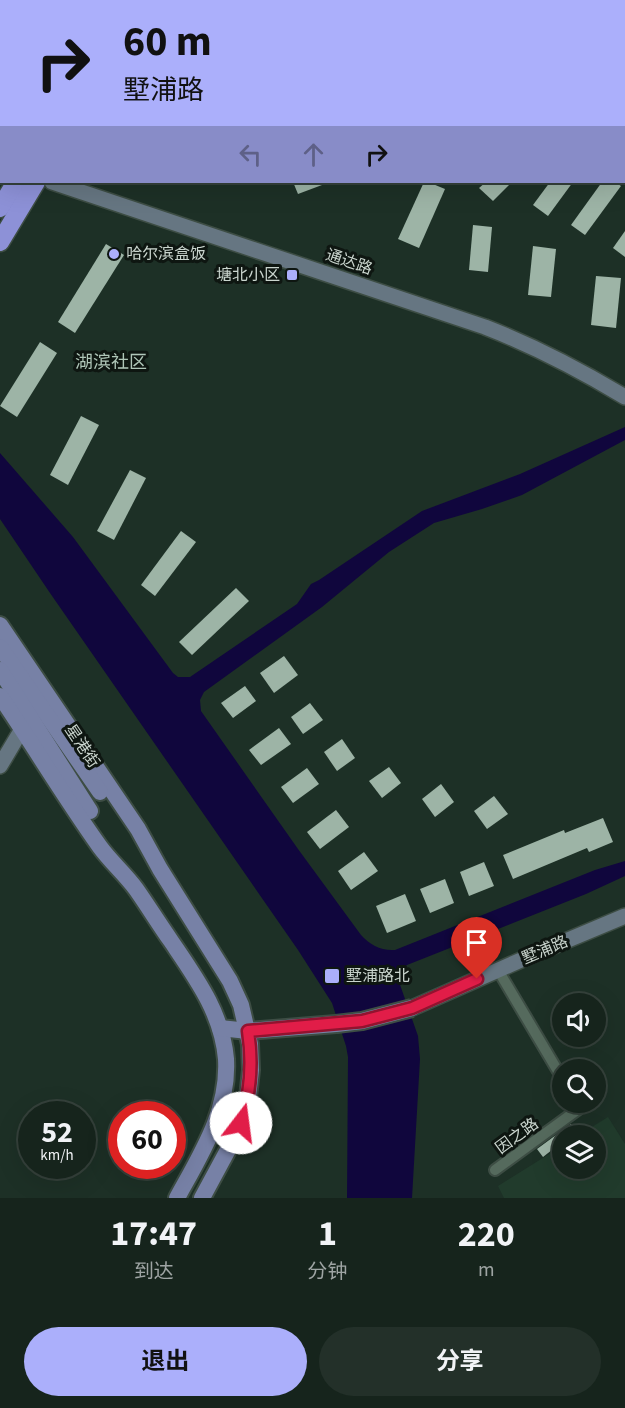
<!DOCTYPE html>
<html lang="zh">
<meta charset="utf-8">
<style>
:root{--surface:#16241c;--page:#233029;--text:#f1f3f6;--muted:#9ea4a3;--line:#35413b;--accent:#abaffb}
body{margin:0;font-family:"Source Sans 3","Noto Sans SC",sans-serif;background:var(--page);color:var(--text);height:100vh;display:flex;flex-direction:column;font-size:22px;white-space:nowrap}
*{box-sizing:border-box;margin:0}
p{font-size:20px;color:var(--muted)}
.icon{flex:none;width:33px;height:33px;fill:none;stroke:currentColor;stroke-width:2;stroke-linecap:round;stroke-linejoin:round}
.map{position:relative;height:1198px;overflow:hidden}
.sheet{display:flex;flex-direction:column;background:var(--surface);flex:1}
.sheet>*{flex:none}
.top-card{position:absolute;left:0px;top:0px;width:626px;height:183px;box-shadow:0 6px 24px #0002,0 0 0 2px var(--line);background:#abaffb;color:#111;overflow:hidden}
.controls{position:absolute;left:552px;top:993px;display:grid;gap:12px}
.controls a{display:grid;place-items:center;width:54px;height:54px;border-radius:50%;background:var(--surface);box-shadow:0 6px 24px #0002,0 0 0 2px var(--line);font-size:30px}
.speed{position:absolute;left:18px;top:1101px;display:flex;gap:12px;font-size:30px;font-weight:700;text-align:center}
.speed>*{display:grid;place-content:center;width:78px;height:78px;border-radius:50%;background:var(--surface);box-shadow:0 6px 24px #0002,0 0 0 2px var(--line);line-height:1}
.speed small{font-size:15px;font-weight:400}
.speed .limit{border:9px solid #d22;background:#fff;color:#111}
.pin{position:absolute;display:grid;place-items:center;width:51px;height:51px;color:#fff;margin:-62px -26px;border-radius:50% 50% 50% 0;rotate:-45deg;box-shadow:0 0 6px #0007}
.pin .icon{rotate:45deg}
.me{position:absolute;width:66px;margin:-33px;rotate:15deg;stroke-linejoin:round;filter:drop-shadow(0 0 4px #0008)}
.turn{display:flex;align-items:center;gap:21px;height:126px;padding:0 24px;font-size:27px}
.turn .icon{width:78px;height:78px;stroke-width:2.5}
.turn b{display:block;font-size:42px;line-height:51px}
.lanes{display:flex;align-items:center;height:57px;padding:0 24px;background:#0003;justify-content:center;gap:30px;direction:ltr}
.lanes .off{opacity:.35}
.eta{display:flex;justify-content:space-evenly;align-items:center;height:102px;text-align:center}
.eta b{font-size:36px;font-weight:700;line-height:42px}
.button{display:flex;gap:12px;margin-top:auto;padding:12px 24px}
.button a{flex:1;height:69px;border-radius:36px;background:var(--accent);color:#111;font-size:24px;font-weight:700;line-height:69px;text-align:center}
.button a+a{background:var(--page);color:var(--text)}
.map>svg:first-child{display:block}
.built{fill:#213b2c}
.water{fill:#10063d}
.building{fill:#9db4a6}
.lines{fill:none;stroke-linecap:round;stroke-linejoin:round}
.street-casing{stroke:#3d4d44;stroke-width:14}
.secondary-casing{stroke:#3d4d44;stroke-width:18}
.primary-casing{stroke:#3d4d44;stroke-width:20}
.highway-casing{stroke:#3d4d44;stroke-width:21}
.street{stroke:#556a5d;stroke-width:10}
.secondary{stroke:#667682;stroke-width:15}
.primary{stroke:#7781a6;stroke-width:16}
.highway{stroke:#8d91d7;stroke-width:18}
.primary-bridge-casing{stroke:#3d4d44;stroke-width:20;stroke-linecap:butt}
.primary-bridge{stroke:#7781a6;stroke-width:16}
.route-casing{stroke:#92132f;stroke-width:15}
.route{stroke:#e11d48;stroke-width:10}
.poi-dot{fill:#abaffb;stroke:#0e1611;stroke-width:2}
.labels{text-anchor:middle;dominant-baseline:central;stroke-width:6;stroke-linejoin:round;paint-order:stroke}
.poi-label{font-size:16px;fill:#cad5ce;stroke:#0e1611;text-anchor:start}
.street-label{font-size:16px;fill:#cad5ce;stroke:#0e1611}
.neighbourhood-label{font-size:18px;fill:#afc6b8;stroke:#0e1611}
</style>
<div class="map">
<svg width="625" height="1198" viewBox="0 0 625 1198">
<rect width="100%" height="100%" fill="#1d3026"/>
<polygon class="built" points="608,1117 625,1144 625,1198 504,1198 498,1186 562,1146 562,1168 596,1168 596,1136 579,1135"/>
<path class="water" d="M 625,427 L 625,440 L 522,495 L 482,509 L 434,523 L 389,552 L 322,607 L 204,692 L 200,700 L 201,711 L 298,849 L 361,935 C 370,945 381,951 395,950 L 595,870 L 625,861 L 625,876 L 586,894 L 407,965 L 400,971 L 398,979 L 418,1036 L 420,1059 L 412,1198 L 347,1198 L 348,1057 L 346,1046 L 332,1003 L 298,950 L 50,593 L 0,519 L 0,453 L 73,537 L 173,673 L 178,677 L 190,677 L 297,604 L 311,584 L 319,580 L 422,511 L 520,474 Z"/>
<g class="building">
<polygon points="293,182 330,182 298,194"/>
<polygon points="424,182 428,182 445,189 419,248 398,239"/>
<polygon points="486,182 512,182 493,201 479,188"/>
<polygon points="550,182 573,182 548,216 533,205"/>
<polygon points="602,182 615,182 621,186 585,235 571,225"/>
<polygon points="473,225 492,227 488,272 469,270"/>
<polygon points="625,231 625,257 613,248"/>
<polygon points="106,244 124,255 75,333 58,322"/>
<polygon points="533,246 556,249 551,297 528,295"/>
<polygon points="596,276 621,278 616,328 591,325"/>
<polygon points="40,342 57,353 17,417 0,406"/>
<polygon points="81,416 99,425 68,485 50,475"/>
<polygon points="130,470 146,478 114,540 97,531"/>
<polygon points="181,531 196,542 155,596 141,585"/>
<polygon points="236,588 249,601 192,655 179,642"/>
<polygon points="284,656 298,675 274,693 260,673"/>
<polygon points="245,686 256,701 233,718 221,703"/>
<polygon points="310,703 323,720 303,734 291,717"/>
<polygon points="279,728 291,744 261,765 249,750"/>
<polygon points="342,739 355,758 337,771 324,752"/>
<polygon points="389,767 401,783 382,798 369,781"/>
<polygon points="307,768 319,784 293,803 281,787"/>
<polygon points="441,784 454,802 435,817 422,799"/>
<polygon points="494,796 508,814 487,829 474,811"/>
<polygon points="336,810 349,827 320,849 307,832"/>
<polygon points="603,818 613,842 589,852 587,848 513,879 503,855 564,830 565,833"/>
<polygon points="364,852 378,871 351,890 338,871"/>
<polygon points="484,862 494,886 469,896 460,872"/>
<polygon points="445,879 454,903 430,913 420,889"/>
<polygon points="405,894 416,921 387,933 376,906"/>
<polygon points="571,1124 577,1131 571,1136 562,1136 562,1142 543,1157 537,1149"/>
</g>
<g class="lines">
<defs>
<g id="street">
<polyline points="498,970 562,1078"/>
<polyline points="495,1170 580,1108 577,1102"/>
</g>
<g id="secondary">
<polyline points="0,152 2,152"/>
<path d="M 52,182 L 485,327 C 534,346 580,370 625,397"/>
<polyline points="0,766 22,729"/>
<polyline points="412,1008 537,953 625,916"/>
</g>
<g id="primary">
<polyline points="0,625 138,829 160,869 230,981 241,1005 250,1044 251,1070 248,1097 241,1123 236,1135 202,1198"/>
<polyline points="0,647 100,792"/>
<polyline points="0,670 90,811"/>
<path d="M 0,696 C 34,746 65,798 100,847 C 111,862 125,874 136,889 C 148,906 159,924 171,941 C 196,978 222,1013 226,1059 C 229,1111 201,1154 177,1198"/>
<polyline points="220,1028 248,1031 336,1024"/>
</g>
<g id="highway">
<polyline points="79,2 80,0"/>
<polyline points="101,2 102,0"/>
<polyline points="123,2 124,0"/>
<polyline points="142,2 143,0"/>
<polyline points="0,134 2,132"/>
<polyline points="0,171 2,169"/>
<polyline points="0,208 16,182"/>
<polyline points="0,242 36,182"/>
</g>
</defs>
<use href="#street" class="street-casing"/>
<use href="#secondary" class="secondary-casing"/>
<use href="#primary" class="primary-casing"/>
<use href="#highway" class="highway-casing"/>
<use href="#street" class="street"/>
<use href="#secondary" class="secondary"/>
<use href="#primary" class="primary"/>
<use href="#highway" class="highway"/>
<defs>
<polyline id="primary-bridge" points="336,1024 362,1021 412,1008"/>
</defs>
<use href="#primary-bridge" class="primary-bridge-casing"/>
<use href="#primary-bridge" class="primary-bridge"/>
</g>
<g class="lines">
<defs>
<path id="route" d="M 241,1123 C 251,1092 253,1063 248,1031 L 362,1021 L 412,1008 L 477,979"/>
</defs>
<use href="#route" class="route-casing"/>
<use href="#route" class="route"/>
</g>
<g class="poi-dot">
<circle cx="114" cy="254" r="6"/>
<rect x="286" y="269" width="12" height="12" rx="3"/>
<rect x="324" y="968" width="16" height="16" rx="3"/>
</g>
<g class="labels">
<g class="poi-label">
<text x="126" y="254">哈尔滨盒饭</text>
<text x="280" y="275" text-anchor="end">塘北小区</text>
<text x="346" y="976">墅浦路北</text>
</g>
<g class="street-label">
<text transform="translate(349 262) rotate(19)">通达路</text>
<text transform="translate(82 746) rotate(56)">星港街</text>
<text transform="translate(545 950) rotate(-23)">墅浦路</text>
<text transform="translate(517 1136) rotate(-36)">因之路</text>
</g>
<g class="neighbourhood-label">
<text x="111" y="362">湖滨社区</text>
</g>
</g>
</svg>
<div class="controls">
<a><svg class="icon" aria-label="sound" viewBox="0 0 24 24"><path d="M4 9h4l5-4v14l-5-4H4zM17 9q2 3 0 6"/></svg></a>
<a><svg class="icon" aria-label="search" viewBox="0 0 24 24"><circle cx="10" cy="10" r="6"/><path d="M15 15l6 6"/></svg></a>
<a><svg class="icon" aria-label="layers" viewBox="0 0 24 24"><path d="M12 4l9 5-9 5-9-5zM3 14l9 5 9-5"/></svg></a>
</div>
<div class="speed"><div>52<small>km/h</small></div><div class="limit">60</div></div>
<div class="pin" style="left:477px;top:979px;background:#d93025"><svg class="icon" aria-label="arrive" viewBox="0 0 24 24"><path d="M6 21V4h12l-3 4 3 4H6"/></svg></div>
<svg class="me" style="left:241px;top:1123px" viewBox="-20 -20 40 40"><circle r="19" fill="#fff"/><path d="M0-13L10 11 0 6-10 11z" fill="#e11d48"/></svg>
<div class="top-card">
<div class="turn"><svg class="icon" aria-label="right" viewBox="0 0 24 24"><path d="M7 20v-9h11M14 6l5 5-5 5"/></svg><div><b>60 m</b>墅浦路</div></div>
<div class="lanes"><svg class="icon off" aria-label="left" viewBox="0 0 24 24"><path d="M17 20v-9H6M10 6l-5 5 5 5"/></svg><svg class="icon off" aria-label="ahead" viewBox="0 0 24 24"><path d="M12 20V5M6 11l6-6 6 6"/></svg><svg class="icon" aria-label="right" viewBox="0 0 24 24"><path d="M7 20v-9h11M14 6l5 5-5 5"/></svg></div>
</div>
</div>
<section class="sheet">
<div class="eta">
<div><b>17:47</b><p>到达</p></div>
<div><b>1</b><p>分钟</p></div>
<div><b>220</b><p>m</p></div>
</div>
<div class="button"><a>退出</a><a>分享</a></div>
</section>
